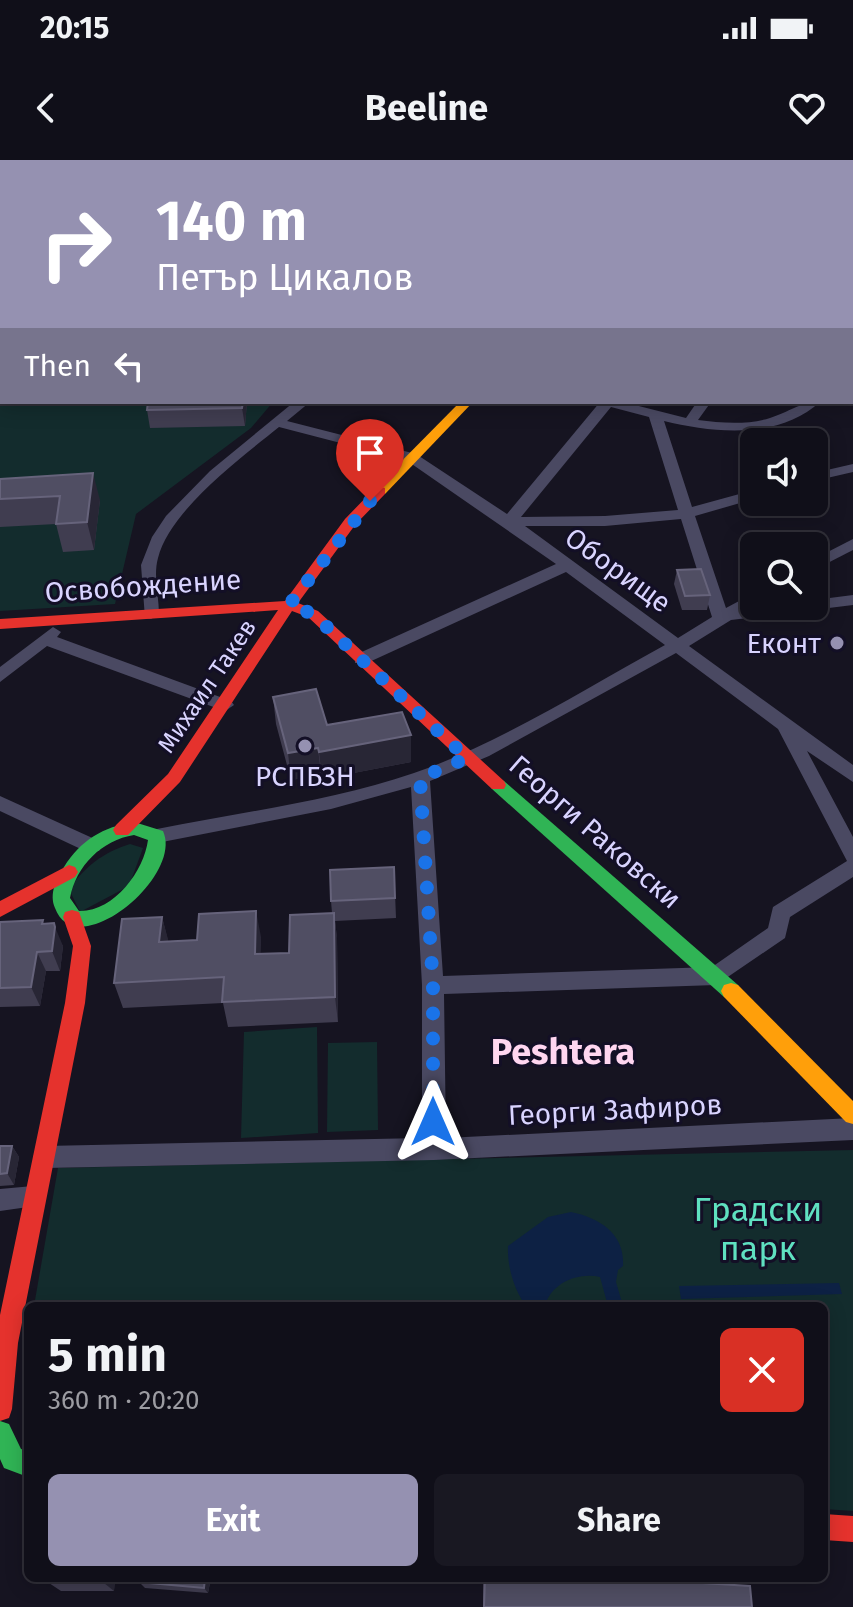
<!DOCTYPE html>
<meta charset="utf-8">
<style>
:root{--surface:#100f19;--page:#191822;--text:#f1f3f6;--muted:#9c9ca2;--line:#302f38;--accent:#9591b1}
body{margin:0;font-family:"Fira Sans",sans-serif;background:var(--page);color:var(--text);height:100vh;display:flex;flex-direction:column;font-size:30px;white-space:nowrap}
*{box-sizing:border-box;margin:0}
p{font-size:26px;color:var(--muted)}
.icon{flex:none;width:44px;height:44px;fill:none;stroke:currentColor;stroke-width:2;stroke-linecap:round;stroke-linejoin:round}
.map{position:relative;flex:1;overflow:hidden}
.drawer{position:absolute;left:24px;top:1142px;width:804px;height:280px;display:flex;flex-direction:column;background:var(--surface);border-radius:12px;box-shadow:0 4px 20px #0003,0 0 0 2px var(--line)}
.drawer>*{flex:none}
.hud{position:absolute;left:0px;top:0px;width:854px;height:244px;box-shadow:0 4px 20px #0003,0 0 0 2px var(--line);background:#9591b1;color:#fff;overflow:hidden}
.controls{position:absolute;left:740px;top:268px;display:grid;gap:16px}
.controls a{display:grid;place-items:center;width:88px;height:88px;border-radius:12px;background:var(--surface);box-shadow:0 4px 20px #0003,0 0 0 2px var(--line);font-size:40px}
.pin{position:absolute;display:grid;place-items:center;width:68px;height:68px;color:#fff;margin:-82px -34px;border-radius:50% 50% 50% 0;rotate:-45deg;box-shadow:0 0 8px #0007}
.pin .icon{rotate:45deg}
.me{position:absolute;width:88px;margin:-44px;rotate:0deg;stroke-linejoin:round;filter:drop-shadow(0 0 6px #0008)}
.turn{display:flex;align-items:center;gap:28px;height:168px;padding:0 24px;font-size:36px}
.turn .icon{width:104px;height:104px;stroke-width:2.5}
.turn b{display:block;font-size:56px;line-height:68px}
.then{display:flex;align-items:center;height:76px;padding:0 24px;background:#0003;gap:16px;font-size:30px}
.round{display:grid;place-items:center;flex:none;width:84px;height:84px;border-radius:12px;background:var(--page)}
.headline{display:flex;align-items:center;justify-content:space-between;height:136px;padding:0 24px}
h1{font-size:48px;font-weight:700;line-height:60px}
.primary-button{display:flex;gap:16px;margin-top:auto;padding:16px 24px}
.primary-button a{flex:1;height:92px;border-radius:12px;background:var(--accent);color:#fff;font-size:32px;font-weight:700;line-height:92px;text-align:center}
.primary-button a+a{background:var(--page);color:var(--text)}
.status{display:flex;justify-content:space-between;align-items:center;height:56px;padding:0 40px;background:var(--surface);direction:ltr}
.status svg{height:22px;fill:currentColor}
header{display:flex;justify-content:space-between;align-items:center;height:104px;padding:0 24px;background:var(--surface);font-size:36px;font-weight:700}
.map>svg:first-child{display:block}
.green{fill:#132c2d}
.water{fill:#0d2144}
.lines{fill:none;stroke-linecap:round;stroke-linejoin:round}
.street{fill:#4a4962;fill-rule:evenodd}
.fast{fill:#30b455;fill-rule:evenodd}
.slow{fill:#ff9f0a;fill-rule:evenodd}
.jam{fill:#e5322d;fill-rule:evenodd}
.wall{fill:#403d50}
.shaded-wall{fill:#282635}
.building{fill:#504e63;stroke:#66637b;stroke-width:2}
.route{stroke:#1a73e8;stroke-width:14;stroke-dasharray:0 25.2}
.poi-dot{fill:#9591b1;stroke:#130f26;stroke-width:3}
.labels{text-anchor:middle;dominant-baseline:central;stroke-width:6;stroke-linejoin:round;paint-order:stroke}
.far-street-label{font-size:24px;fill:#d9d4ff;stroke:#130f26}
.street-label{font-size:28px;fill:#d9d4ff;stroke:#130f26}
.poi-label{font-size:28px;fill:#d9d4ff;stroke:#130f26;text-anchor:end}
.near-park-label{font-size:34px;fill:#5fe0c0;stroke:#130f26}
.district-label{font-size:36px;font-weight:bold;fill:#ffd6f0;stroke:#130f26}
</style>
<div class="status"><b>20:15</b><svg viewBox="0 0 49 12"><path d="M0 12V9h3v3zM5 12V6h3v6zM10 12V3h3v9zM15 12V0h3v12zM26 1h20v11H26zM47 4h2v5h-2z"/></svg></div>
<header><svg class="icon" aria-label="back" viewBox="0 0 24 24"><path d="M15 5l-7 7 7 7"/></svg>Beeline<svg class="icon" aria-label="heart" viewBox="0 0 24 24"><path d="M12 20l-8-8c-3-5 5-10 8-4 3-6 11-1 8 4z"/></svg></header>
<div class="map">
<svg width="853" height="1447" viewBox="0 0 853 1447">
<rect width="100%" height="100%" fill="#161421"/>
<g class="green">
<polygon points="0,0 597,0 598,2 2,2 2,242 273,242 251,268 136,354 115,444 0,451"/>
<path d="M 130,684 L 143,688 L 129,726 L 80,752 L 69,729 C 86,706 102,693 130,684 Z"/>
<polygon points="317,867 318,973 241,978 244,872"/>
<polygon points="377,882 378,970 327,972 328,883"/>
<polygon points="853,990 853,1351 824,1349 824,1146 34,1146 58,1008"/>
</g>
<g class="water">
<path d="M 571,1052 C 600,1058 625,1074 623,1106 L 618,1110 L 616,1122 L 623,1146 L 608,1146 L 600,1117 C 578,1112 551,1123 545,1146 L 526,1146 C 514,1130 507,1106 508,1086 L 548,1057 Z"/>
<polygon points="839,1123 842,1134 681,1139 679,1126"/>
</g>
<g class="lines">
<g class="street">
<polygon points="765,0 775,0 776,2 766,2"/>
<rect x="852" y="52" width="1" height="7"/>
<rect x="852" y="192" width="1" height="8"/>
<rect x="852" y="219" width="1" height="8"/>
<path d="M 294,242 L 310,242 L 287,261 L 416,294 L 507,354 L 600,242 L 623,242 L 686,258 L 697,242 L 711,242 L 698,260 C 721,263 748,265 770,258 C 789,252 800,242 820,242 C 778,280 714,273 664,261 L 692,347 L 754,330 L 754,339 L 695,356 L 726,448 L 754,433 L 754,445 L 751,447 L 814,446 L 814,440 L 853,435 L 853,445 L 731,460 L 689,486 L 853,605 L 853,622 L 807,591 L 853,677 L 853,717 L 790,757 L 785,778 L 716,825 L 444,834 L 446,978 L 853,958 L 853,980 L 434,1000 L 45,1008 L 37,1005 L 33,997 L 37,989 L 45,986 L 422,978 L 422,825 L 411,627 L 331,649 L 157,683 L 147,676 L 157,669 C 242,652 332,641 414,613 C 499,584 586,528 665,485 L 566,412 L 367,503 L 355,503 L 355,495 L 556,404 L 406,300 L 279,267 C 242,297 170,350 158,398 C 153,416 159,436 159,454 L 151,459 L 145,458 L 141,405 L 152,377 L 166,356 L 210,311 ZM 611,247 L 649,257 L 678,350 L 605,356 L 521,357 ZM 681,359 L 712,457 L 678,478 L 525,366 L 605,366 ZM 676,493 L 778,569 L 847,701 L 773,747 L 768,768 L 712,807 L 443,816 L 430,621 L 489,596 Z"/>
<polygon points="853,304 853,312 814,321 814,313"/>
<polygon points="853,379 853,390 814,410 814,399"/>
<polygon points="53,467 61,472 57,477 231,541 234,545 225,551 219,549 47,486 0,522 0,507"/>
<polygon points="0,636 99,681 102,686 99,691 85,691 0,651"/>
<polygon points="33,1026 42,1029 45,1037 42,1045 0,1051 0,1029"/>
</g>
<g class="fast">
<rect x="852" y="16" width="1" height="6"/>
<polygon points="498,619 504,621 738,825 741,831 738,837 731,839 724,837 492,629 490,625 492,621"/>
<path d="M 134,662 L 163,671 C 184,717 76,805 55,748 C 49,734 56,719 64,707 C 81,680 103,667 134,662 ZM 134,675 L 148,680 C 144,711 114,752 79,751 L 70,738 C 76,706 102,680 134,675 Z"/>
<polygon points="0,1261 9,1264 21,1289 28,1291 28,1317 4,1308 0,1299"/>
</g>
<g class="slow">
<polygon points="566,0 576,0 577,2 567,2"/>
<polygon points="460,242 473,242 385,334 375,334 375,328"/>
<polygon points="731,823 738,825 853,941 853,964 846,962 724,837 721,831 724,825"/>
</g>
<g class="jam">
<polygon points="380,327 385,328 385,334 355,365 298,443 318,451 504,621 506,625 504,629 492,629 308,457 292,451 180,622 128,675 116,675 113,670 116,665 168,614 278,450 0,469 0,459 285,441 345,359 375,328"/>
<polygon points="69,705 75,707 78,712 75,717 0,757 0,741"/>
<polygon points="72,750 79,752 91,786 85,843 18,1183 12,1249 9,1258 0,1261 0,1155 65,843 73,786 63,757 65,752"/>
<polygon points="824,1354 853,1356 853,1382 824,1380"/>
</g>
</g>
<g class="wall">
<polygon points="798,0 853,0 853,12 852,2 800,2"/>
<rect x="0" y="25" width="2" height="150"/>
<polygon points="247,242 245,266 150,268 147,250"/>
<polygon points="0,319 100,340 94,390 63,392 56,364 0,367"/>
<polygon points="677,410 710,435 707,450 682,450 674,424"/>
<polygon points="273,537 327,565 411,602 322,619 321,615 291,620 276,564"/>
<polygon points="394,707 396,758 335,761 337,778 338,862 228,867 223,843 123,848 114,823 162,757 168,781 261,777 260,794 289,793 332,753 331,741"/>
<polygon points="0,762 45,764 63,786 60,811 46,811 40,846 0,847"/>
<polygon points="0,986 12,986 19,997 14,1025 0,1026"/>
<polygon points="50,1418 115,1418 114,1431 61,1431 49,1423"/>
<polygon points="140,1418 211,1418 208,1433 145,1428 139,1422"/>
<polygon points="483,1418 621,1418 752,1447 483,1447"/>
</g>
<g class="shaded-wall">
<polygon points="243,242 247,242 245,266 242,248"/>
<polygon points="93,313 100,340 94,390 87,362"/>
<polygon points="411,575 411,602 322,619 319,592"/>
<polygon points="318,588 321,615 291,620 288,593"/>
<polygon points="256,751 261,777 260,820 255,794"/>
<polygon points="334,753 337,778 338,862 335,837"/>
<polygon points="162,757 169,783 159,782"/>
<polygon points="55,767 63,786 60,811 52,791"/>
<polygon points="37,792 46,811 40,846 31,827"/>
<polygon points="12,986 19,997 14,1025 7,1013"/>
<polygon points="104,1418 115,1418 114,1431 104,1423"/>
<polygon points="205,1418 211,1418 208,1433 204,1428"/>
</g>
<g class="building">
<rect x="0" y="25" width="2" height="126"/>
<polygon points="148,242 243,242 242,248 147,250"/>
<polygon points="93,313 87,362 56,364 60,336 0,339 0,319"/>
<polygon points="701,409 710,435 685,436 677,410"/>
<polygon points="316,529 327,565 402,552 411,575 319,592 318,588 288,593 273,537"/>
<polygon points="394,707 395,738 331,741 330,710"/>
<polygon points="256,751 255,794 289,793 290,755 334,753 335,837 222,842 224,817 114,823 122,759 162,757 159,782 197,780 199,754"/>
<polygon points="43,760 42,764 54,763 55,767 52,791 37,792 31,827 0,828 0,762"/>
<polygon points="0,986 12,986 7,1013 0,1014"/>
<polygon points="50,1418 104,1418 104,1423 49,1423"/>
<polygon points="140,1418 205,1418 204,1428 139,1422"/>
<polygon points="485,1418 621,1418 750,1426 752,1447 484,1447"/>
</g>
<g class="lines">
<polyline class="route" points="370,341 289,445 313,454 467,598 420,618 433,825 433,962"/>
</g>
<g class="poi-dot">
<circle cx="837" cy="483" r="8"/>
<circle cx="305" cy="586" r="8"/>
</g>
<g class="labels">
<g class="far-street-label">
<text transform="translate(207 526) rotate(-56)">Михаил Такев</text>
</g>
<g class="street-label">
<text transform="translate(618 410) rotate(36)">Оборище</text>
<text transform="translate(143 426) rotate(-4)">Освобождение</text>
<text transform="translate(595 672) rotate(41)">Георги Раковски</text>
<text transform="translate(615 950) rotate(-3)">Георги Зафиров</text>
</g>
<g class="poi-label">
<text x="821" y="483">Еконт</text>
<text x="305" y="616" text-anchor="middle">РСПБЗН</text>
</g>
<g class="near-park-label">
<text x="758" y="1049">Градски<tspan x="758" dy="39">парк</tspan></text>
</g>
<g class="district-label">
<text x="563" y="892">Peshtera</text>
</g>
</g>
</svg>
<div class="controls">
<a><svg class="icon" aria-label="sound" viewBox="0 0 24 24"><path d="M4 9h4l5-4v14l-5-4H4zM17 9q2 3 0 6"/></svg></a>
<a><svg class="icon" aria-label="search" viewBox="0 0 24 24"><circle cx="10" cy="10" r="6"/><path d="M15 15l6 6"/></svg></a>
</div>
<div class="pin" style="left:370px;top:341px;background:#d93025"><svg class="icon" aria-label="arrive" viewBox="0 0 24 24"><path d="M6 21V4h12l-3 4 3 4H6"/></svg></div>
<svg class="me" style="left:433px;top:962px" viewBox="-20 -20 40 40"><path d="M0-17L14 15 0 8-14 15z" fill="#1a73e8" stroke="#fff" stroke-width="4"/></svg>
<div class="hud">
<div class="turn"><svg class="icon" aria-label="right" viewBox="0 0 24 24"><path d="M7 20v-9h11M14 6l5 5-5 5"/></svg><div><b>140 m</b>Петър Цикалов</div></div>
<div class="then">Then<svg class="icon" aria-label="left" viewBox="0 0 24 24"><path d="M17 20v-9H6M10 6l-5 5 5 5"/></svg></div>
</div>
<section class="drawer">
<div class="headline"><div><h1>5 min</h1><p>360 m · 20:20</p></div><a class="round" style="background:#d93025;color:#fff"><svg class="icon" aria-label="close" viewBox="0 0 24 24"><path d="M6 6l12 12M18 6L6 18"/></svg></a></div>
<div class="primary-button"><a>Exit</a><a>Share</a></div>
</section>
</div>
